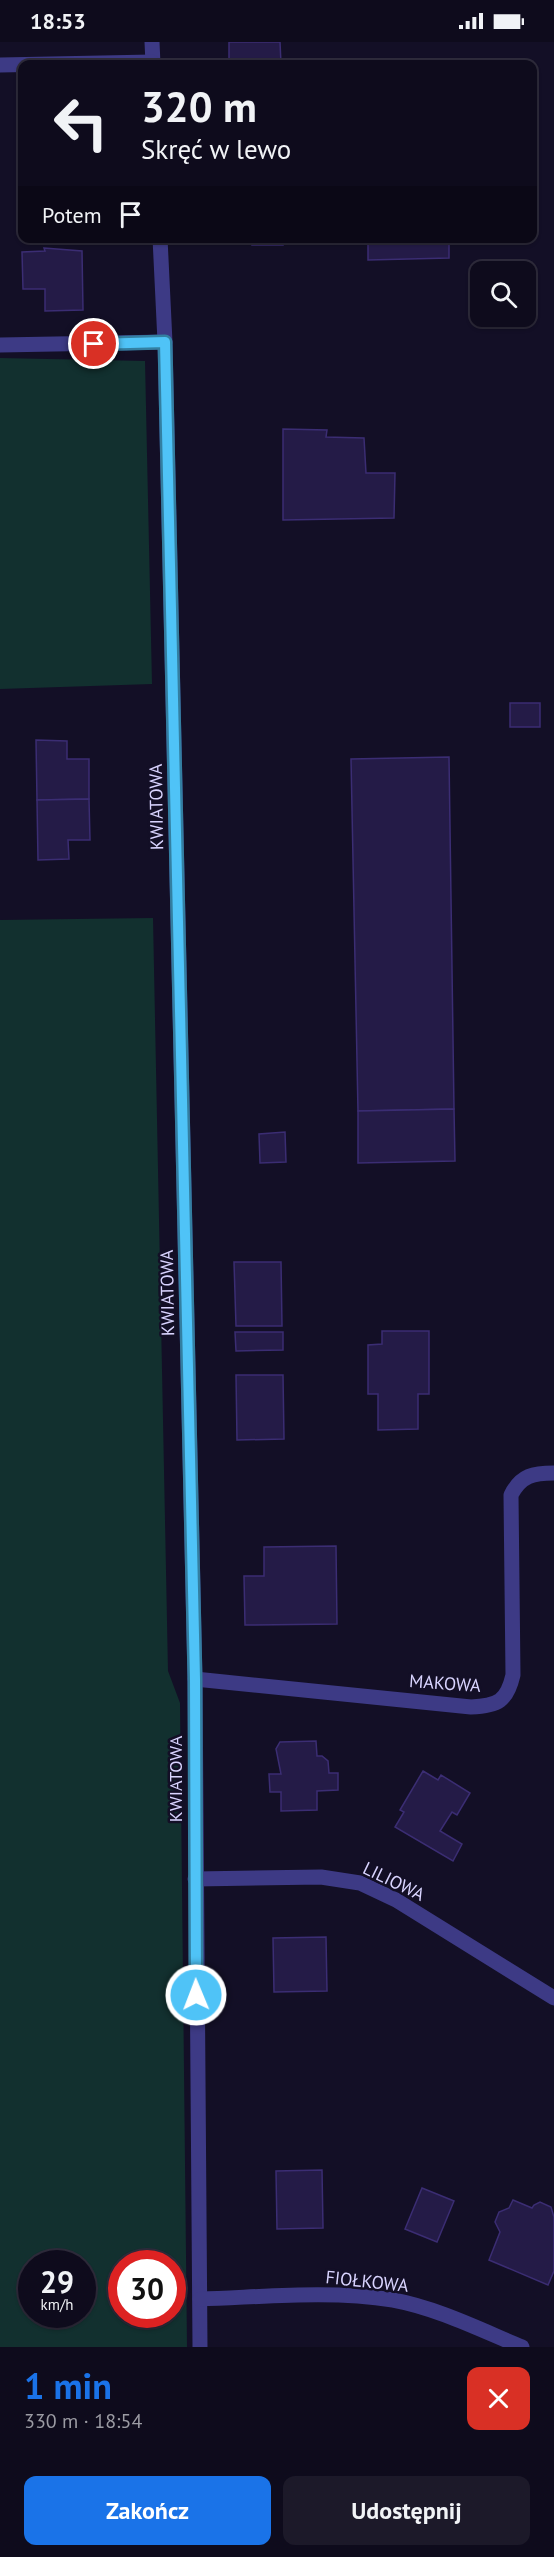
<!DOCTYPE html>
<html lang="pl">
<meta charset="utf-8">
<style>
:root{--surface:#0e0b1c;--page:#1c1929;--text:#f1f3f6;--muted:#9b9ba3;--line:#2e2b3b;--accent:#1a73e8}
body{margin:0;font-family:"PT Sans",sans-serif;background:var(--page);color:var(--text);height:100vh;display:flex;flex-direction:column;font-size:22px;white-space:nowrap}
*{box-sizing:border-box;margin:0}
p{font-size:20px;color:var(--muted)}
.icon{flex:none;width:33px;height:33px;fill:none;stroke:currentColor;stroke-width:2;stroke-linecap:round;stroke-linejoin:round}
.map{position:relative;height:2305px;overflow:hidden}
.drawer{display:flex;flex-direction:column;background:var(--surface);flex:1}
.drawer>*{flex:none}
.banner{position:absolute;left:18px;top:18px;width:519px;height:183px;border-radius:12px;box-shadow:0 2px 4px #0004,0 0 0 2px var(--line);background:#0e0b1c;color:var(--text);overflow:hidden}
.buttons{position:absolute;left:470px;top:219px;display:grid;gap:12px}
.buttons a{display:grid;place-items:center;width:66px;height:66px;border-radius:12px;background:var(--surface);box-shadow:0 2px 4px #0004,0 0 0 2px var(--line);font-size:30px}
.speed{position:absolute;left:18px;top:2208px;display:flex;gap:12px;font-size:30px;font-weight:700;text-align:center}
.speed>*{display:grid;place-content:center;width:78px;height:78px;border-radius:50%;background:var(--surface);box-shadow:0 2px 4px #0004,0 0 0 2px var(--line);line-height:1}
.speed small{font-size:15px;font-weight:400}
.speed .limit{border:9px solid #d22;background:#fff;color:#111}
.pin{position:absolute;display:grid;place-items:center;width:51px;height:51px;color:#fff;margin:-26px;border:3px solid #fff;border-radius:50%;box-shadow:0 2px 6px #0007}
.me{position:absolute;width:66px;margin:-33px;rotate:359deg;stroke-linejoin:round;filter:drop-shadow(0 0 4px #0008)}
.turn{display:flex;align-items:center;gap:21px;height:126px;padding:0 24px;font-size:27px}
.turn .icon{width:78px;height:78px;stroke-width:2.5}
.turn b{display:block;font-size:42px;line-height:51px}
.then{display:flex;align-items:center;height:57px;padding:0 24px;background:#0003;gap:12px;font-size:22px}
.round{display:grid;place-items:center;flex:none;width:63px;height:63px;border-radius:12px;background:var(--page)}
.head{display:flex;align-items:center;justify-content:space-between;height:102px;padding:0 24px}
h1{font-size:36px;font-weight:700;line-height:45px;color:var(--accent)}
.cta{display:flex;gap:12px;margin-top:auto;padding:12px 24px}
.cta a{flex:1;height:69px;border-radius:12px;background:var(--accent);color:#fff;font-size:24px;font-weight:700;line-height:69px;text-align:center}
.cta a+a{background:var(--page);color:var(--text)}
.status{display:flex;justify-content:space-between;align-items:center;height:42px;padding:0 30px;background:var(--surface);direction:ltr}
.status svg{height:16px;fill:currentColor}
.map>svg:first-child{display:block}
.green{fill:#12302f;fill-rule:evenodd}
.building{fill:#241b47;stroke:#3b2d73;stroke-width:1.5}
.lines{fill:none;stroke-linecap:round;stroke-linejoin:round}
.minor{stroke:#3d3a85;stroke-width:15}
.route-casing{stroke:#337fa1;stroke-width:15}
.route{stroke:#4fc3f7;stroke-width:10}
.labels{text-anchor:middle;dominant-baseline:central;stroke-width:5;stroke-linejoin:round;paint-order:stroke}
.street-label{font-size:18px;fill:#d9d4ff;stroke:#130f26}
</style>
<div class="status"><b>18:53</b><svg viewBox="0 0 49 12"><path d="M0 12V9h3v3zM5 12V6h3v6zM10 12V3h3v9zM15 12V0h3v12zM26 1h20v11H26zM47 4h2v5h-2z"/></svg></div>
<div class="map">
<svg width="554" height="2305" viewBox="0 0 554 2305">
<rect width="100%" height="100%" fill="#130f26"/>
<g class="green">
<polygon points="0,316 145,319 152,642 0,647"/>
<path d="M 153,876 L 168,1629 L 180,1661 L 187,2305 L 0,2305 L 0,878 ZM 32,2222 L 82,2222 L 82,2272 L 32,2272 ZM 122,2222 L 172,2222 L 172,2272 L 122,2272 Z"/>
</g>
<g class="building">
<polygon points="229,0 280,0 281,22 229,22"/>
<rect x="252" y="196" width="31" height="7"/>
<polygon points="368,196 449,196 449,216 368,218"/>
<polygon points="44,206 82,209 83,268 45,269 45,247 23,247 22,210 45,209"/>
<polygon points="283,387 327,388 326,395 364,396 366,431 395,431 394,476 283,478"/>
<rect x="510" y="661" width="30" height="24"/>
<polygon points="36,698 67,699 67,717 89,717 89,757 37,758"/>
<polygon points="449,715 454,1067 358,1069 351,717"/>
<polygon points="89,757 90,798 68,798 69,817 38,818 37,758"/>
<polygon points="454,1067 455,1119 358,1121 358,1069"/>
<polygon points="285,1090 286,1120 260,1121 259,1092"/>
<polygon points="234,1220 281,1220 282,1284 236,1284"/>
<polygon points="382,1289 429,1289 429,1352 418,1352 418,1387 378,1388 378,1352 368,1352 368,1303 382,1302"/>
<polygon points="235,1290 283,1290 283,1308 236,1309"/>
<polygon points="236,1333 283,1333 284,1397 237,1398"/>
<polygon points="336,1504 337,1582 245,1583 244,1534 264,1534 264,1505"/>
<polygon points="316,1699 317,1714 322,1714 328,1719 329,1731 338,1731 338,1748 317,1749 317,1768 281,1769 281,1750 270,1750 269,1732 281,1732 276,1707 280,1700"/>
<polygon points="423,1729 438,1738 441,1733 470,1751 457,1773 452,1770 440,1789 462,1802 453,1819 395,1785 404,1770 400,1768"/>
<polygon points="326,1895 327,1949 274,1950 273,1896"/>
<polygon points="322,2128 323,2186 277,2187 276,2129"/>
<polygon points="422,2146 454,2159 437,2200 405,2187"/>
<polygon points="513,2158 532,2166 534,2163 540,2160 551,2165 554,2175 554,2229 548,2243 489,2218 500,2190 495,2180 499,2170 509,2166"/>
</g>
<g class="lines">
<g class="minor">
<polyline points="152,0 153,22"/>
<polyline points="0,23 152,20"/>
<polyline points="160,196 165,300 195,1637 200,2305"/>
<polyline points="0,303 165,300"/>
<path d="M 195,1637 L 471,1665 C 498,1664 507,1659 513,1633 L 511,1453 C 521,1433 534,1431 554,1431"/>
<polyline points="195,1837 321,1835 360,1841 396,1858 554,1956"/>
<path d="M 200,2257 C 264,2255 329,2248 393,2258 C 437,2266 481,2288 522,2305"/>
</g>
</g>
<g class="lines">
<defs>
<polyline id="route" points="94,302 165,300 195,1637 196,1953"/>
</defs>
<use href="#route" class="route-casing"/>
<use href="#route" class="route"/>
</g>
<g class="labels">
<g class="street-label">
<text transform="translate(156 765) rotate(-91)">KWIATOWA</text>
<text transform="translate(167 1251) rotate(-91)">KWIATOWA</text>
<text transform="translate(445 1641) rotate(4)">MAKOWA</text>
<text transform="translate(175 1737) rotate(-90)">KWIATOWA</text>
<text transform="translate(394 1839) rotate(26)">LILIOWA</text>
<text transform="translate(367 2239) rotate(6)">FIOŁKOWA</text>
</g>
</g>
</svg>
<div class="buttons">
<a><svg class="icon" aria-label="search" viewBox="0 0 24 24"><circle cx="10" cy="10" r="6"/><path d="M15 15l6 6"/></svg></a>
</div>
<div class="speed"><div>29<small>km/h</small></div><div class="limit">30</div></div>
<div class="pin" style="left:94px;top:302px;background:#d93025"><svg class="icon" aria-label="arrive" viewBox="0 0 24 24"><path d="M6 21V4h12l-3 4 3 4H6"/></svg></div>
<svg class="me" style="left:196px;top:1953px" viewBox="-20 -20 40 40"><circle r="17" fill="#4fc3f7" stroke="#fff" stroke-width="3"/><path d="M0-11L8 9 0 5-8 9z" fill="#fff"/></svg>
<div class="banner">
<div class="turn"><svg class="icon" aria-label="left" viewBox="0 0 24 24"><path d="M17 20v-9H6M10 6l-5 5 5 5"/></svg><div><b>320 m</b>Skręć w lewo</div></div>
<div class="then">Potem<svg class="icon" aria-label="arrive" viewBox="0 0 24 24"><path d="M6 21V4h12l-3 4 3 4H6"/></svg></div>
</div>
</div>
<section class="drawer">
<div class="head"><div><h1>1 min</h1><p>330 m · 18:54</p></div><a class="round" style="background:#d93025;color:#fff"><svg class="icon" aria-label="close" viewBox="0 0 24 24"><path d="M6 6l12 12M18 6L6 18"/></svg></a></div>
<div class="cta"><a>Zakończ</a><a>Udostępnij</a></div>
</section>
